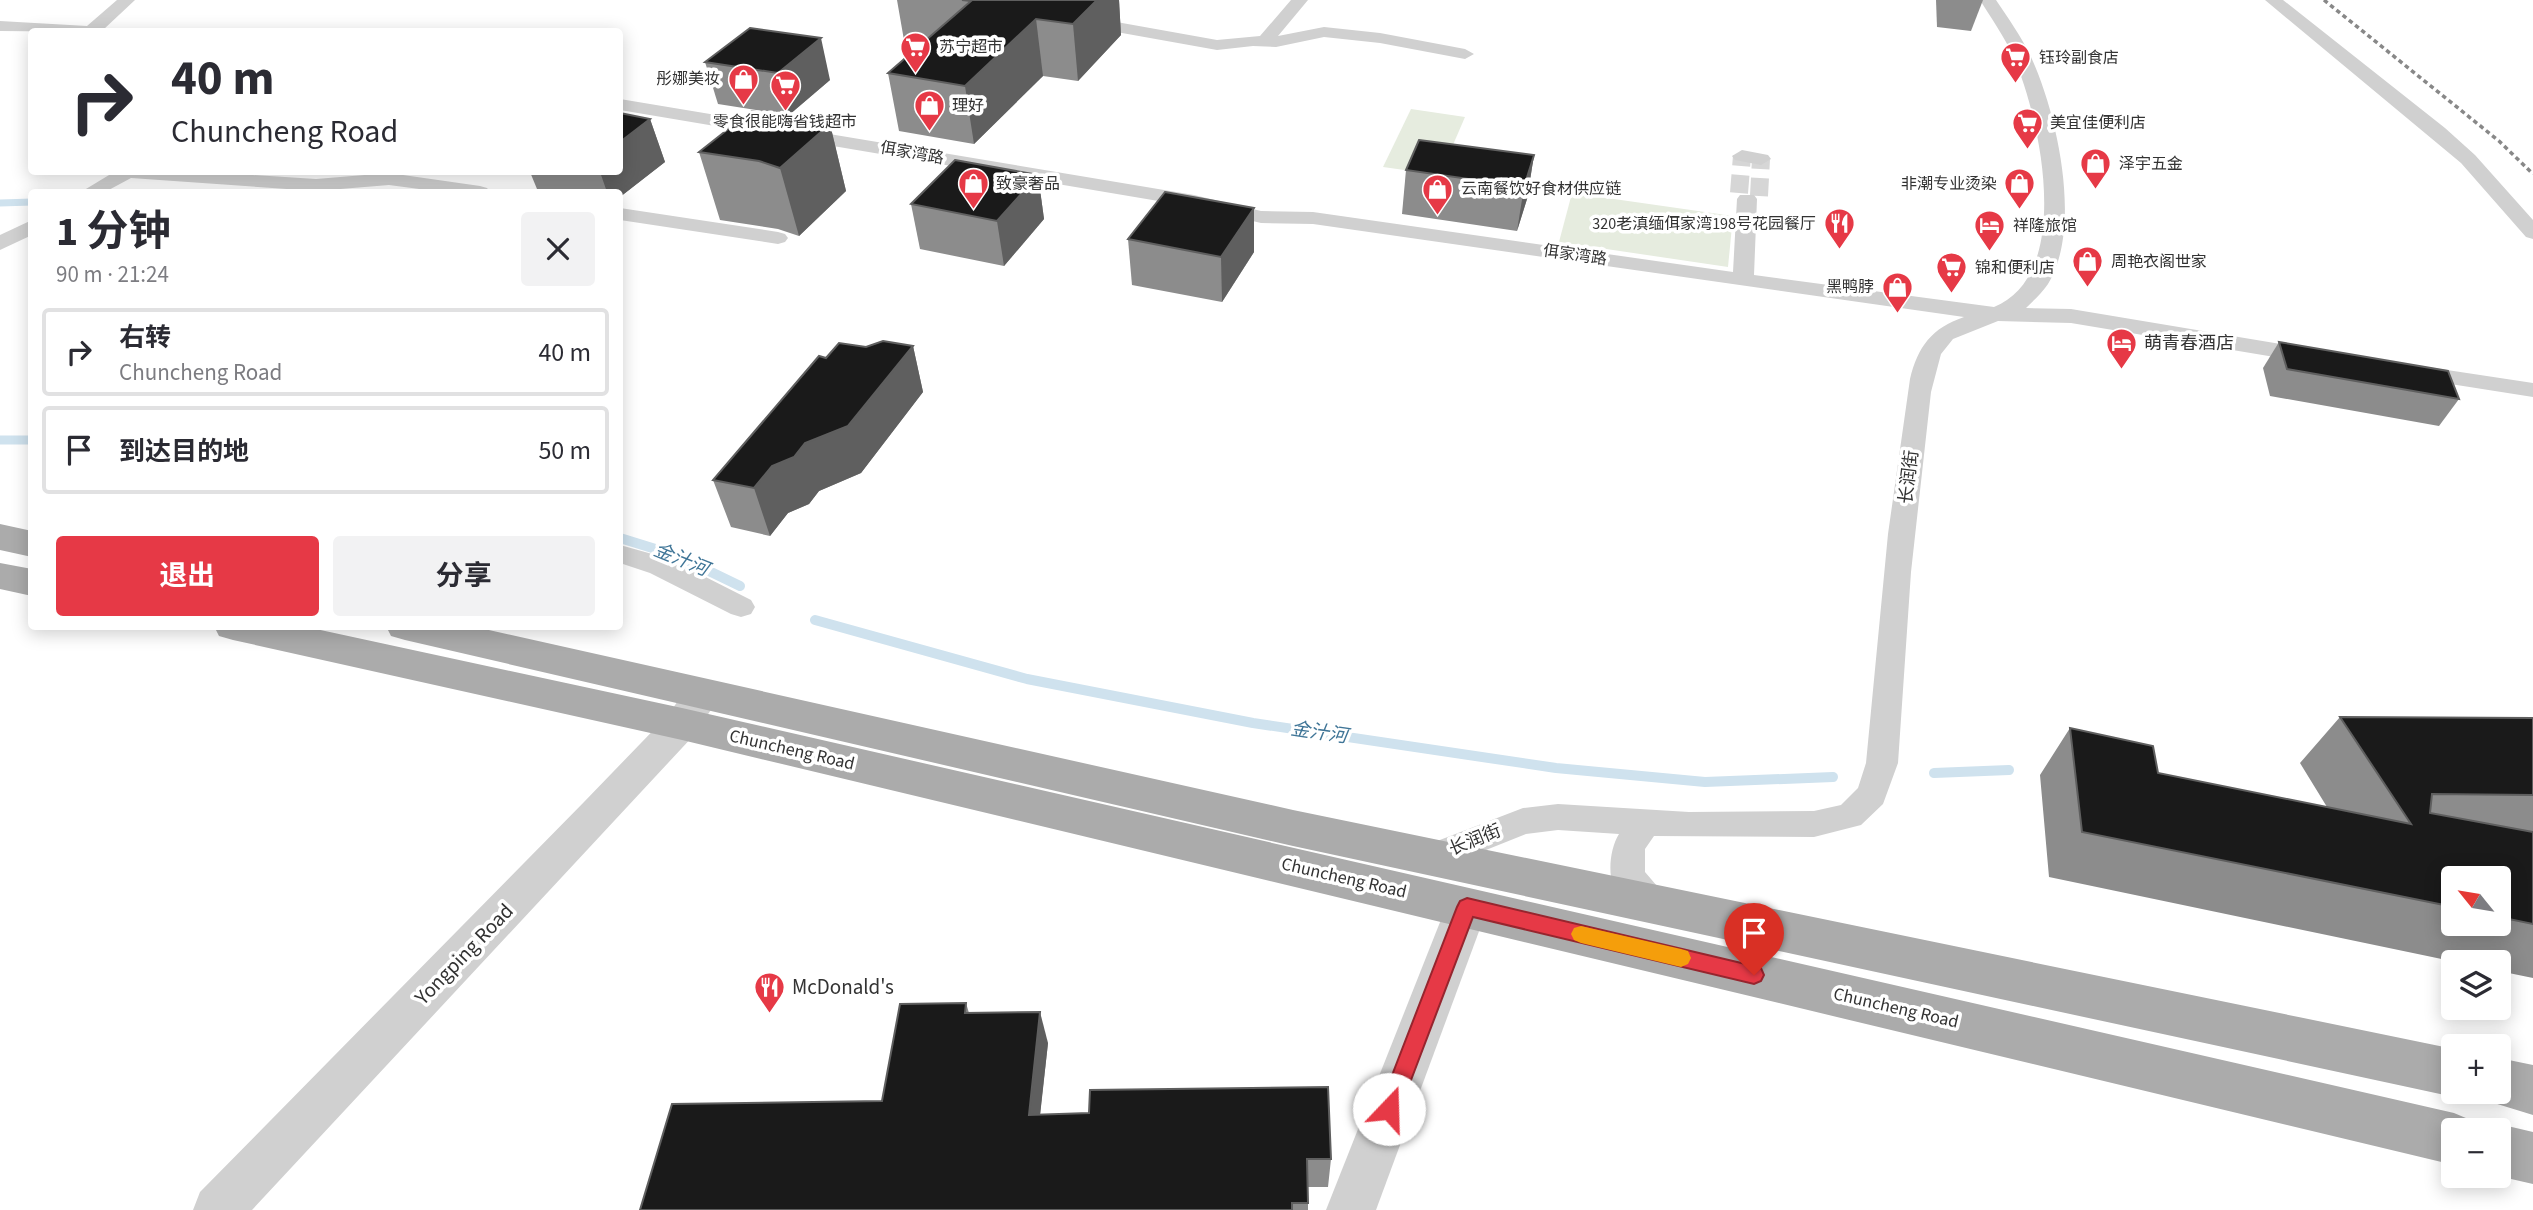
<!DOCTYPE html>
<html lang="zh">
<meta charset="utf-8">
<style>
:root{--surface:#fff;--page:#f2f2f3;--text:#2b2b33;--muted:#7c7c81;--line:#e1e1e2;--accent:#e63946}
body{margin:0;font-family:"Source Sans 3","Noto Sans SC",sans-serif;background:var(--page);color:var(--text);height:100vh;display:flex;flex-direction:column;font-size:26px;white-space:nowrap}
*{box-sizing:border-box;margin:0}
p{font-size:23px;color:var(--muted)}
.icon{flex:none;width:38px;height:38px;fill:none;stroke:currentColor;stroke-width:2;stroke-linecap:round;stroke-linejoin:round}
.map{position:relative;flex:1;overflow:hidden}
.drawer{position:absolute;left:28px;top:189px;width:595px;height:441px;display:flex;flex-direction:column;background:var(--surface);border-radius:7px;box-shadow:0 4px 18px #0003}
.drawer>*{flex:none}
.top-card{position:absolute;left:28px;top:28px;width:595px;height:147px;border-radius:7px;box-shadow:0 4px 18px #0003;background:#fff;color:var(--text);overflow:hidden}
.needle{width:46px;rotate:300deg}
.fabs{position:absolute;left:2441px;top:866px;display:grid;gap:14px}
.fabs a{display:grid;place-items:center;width:70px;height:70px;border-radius:7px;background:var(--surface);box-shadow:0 4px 18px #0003;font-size:35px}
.pin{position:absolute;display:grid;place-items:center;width:60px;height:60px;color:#fff;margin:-72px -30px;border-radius:50% 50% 50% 0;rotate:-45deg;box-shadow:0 0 7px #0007}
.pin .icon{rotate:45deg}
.me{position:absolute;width:77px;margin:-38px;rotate:21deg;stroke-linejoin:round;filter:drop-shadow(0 0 5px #0008)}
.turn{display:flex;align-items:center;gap:24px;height:147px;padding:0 28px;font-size:32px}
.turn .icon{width:91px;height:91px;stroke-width:2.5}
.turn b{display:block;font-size:49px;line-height:60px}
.round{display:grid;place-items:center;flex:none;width:74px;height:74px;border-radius:7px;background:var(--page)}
.head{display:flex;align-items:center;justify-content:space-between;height:119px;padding:0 28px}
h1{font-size:42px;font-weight:700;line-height:52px}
.action{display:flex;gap:14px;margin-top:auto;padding:14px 28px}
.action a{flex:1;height:80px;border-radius:7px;background:var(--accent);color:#fff;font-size:28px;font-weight:700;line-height:80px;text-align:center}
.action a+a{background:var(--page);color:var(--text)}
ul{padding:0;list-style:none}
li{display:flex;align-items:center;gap:21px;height:88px;margin:0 14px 10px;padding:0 14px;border:4px solid var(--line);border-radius:7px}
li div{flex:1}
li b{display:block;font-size:26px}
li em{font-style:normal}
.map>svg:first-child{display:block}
.green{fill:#e6ecdf}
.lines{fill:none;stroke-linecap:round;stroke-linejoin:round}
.stream-far2{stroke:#cfe2ee;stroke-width:7}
.stream-far1{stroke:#cfe2ee;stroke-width:9}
.stream{stroke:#cfe2ee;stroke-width:10}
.minor-tunnel{stroke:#d6d6d6;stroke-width:18;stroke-dasharray:18 9;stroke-linecap:butt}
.minor{fill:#d0d0d0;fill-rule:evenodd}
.tertiary{fill:#d0d0d0;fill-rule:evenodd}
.primary{fill:#ababab;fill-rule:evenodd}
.rail{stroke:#888;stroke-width:3.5;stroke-dasharray:4.5 3.5;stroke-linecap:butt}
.wall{fill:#8c8c8c;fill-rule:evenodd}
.shaded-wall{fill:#5f5f5f}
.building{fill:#1a1a1a;stroke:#5f5f5f;stroke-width:2}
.route{fill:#e63946;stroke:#96252e;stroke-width:2}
.slow{fill:#f59e0b}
.labels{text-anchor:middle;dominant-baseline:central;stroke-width:7;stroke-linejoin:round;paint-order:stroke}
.far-poi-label{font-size:16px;fill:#333;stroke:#fff;text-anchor:start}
.far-street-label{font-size:16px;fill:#333;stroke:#fff}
.poi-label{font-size:18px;fill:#333;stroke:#fff;text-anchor:start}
.street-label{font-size:18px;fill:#333;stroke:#fff}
.water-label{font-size:19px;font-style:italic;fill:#3f7597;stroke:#fff}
.near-street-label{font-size:21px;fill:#333;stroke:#fff}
.near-poi-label{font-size:21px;fill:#333;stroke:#fff;text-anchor:start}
</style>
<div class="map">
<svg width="2533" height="1210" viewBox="0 0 2533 1210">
<rect width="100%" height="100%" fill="#fff"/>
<g class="green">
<polygon points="1411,109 1465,117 1440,175 1383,167"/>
<polygon points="1572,193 1733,216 1728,267 1559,242"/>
</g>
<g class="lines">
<polyline class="stream-far2" points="0,203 32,202"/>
<polyline class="stream-far1" points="0,440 32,440"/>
<g class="stream">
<polyline points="620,538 678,556 740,586"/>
<polyline points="815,620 1027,679 1253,723 1556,768 1705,782 1833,777"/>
<polyline points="1934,773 2009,770"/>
</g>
<g class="minor-tunnel">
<polyline points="1739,193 1742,156"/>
<polyline points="1759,196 1761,159"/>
</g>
<g class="minor">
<polygon points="117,0 135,0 104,29 105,32 0,31 0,21 87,26"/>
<polygon points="1291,0 1308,0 1278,36 1324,27 1380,33 1465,49 1474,54 1465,59 1380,43 1324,37 1276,47 1253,46 1217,50 1083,26 1075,21 1083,16 1217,40 1260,36"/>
<path d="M 1980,0 L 1996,0 C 2008,18 2021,36 2030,55 C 2057,112 2083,227 2048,284 C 2042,293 2033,301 2026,308 L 2071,309 L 2311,349 L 2319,351 L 2323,356 L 2319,361 L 2311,363 L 2071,323 L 1998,321 L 1953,339 L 1941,354 L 1931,392 L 1911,572 L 1898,763 L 1883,804 L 1861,825 L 1814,837 L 1654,836 L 1645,849 L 1645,872 L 1663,893 L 1668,903 L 1663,913 C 1657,915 1653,918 1647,916 C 1635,913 1614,890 1611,877 C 1609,863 1612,845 1619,834 L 1558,830 L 1526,834 L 1431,872 L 1419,868 L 1415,858 L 1419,848 L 1523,808 L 1558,804 L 1689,812 L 1814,811 L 1841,805 L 1858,788 L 1866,763 L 1888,534 L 1910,379 C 1918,346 1932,328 1964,317 L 1313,224 L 1261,223 L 1194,207 L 620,110 L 620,99 L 1194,195 L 1261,211 L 1313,212 L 1733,272 L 1737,199 L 1740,195 L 1754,195 L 1757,199 L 1754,275 L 1994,307 C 2075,275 2040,116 2013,56 C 2004,36 1991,18 1980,0 Z"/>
<polygon points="2265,0 2283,0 2445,128 2475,155 2533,220 2533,239 2526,237 2461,163"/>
<polygon points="1742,150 1768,155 1771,159 1761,165 1735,160 1732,156"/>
<polygon points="114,172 206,172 316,179 389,173 480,186 487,188 490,192 442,192 389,185 316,191 131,178 105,192 81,192"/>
<polygon points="620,208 778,232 785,234 788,238 785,242 778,244 620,220"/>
<polygon points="32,220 32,235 0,250 0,235"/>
<polygon points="2414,365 2533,383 2533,397 2406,377 2402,372 2406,367"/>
<polygon points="620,545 670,559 751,600 755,607 751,614 741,617 731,614 650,573 620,563"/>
</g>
<g class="tertiary">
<polygon points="703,679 716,683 722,693 695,734 252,1210 193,1210 200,1192 584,802 669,714 690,683"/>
<polygon points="1467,889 1482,894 1488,907 1376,1210 1326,1210 1446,907 1452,894"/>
</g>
<g class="primary">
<polygon points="0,524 32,531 32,557 0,550"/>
<polygon points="0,563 32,569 32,596 0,589"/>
<polygon points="214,626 302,626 682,708 2454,1113 2473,1121 2477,1130 2454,1130 2454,1165 682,740 233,640 219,636"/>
<polygon points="386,626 471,626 1293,810 2454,1049 2454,1092 2467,1092 2454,1097 1293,846 405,640 391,636"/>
<polygon points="2499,1058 2533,1065 2533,1115 2481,1099 2478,1092 2499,1092"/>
<polygon points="2499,1124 2533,1132 2533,1184 2498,1176 2499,1130 2483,1130"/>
</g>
<polyline class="rail" points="2324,0 2499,141 2533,174"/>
</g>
<g class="wall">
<polygon points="897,0 1119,0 1121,35 1078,81 1043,76 974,144 899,131 888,73 917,47 905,46"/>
<polygon points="1936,0 1983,0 1971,31 1937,27"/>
<polygon points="705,62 830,80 789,115 718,104"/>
<polygon points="650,119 665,162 620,197 620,192 555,192 537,189 530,172 620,172"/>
<polygon points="830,124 846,191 799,236 778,229 720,220 699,152"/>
<polygon points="1534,155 1527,199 1517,231 1402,214 1406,170"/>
<polygon points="1038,175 1044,219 1004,266 920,249 911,204"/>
<polygon points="1128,239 1254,252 1222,302 1132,285"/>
<polygon points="2279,342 2459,399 2439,426 2270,396 2263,368"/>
<polygon points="913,346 923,392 861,473 819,491 809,504 788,513 770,536 731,527 713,480 826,358 866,347"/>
<path d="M 2340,717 L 2533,718 L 2533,978 L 2499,971 L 2499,962 L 2456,962 L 2049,877 L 2040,775 L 2070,728 L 2158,773 L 2327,807 L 2300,763 ZM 2454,878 L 2499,878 L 2499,924 L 2454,924 Z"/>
<polygon points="966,1003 969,1013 1048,1043 1040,1114 1331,1159 1328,1187 1308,1187 1308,1210 640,1210 882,1101"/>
</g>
<g class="shaded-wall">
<polygon points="1097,0 1119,0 1121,35 1078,81 1073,24"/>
<polygon points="1036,19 1043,76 974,144 965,86"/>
<polygon points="821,38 830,80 789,115 778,73"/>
<polygon points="650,119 665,162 620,197 620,192 607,192 600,172 620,172 620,142"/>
<polygon points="830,124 846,191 799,236 780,168"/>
<polygon points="1534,155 1527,199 1517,231 1524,187"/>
<polygon points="1038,175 1044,219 1004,266 997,221"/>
<polygon points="1254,208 1254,252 1222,302 1221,257"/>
<polygon points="913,346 923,392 861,473 819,491 809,504 788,513 770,536 754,488 772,466 805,443"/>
<polygon points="1040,1012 1048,1043 1037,1143 1029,1115"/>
</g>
<g class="building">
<polygon points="962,0 1097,0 1073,24 1036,19 965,86 888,73 971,1"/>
<polygon points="750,28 821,38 778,73 705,62"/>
<polygon points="751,111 830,124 780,168 759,161 699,152"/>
<polygon points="620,113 650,119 620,142"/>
<polygon points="1419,140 1534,155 1524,187 1406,170"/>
<polygon points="955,160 1038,175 997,221 911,204"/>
<polygon points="1165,192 1254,208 1221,257 1128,239"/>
<polygon points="883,341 913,346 848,426 805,443 794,457 772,466 754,488 713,480 819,356 826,358 839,343 866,347"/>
<polygon points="2279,342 2448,371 2459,399 2287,369"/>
<polygon points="2340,717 2533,718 2533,795 2432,794 2430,813 2533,832 2533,924 2499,917 2499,878 2454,878 2454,907 2082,832 2070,728 2153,746 2158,773 2411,824"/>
<polygon points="966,1003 965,1013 1040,1012 1029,1115 1089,1113 1090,1090 1328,1087 1331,1159 1307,1159 1308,1203 1292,1203 1292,1210 640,1210 672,1104 882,1101 900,1004"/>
</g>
<polygon class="route" points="1467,898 1754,966 1761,968 1764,975 1761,981 1754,984 1473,917 1400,1109 1397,1116 1389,1119 1382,1116 1379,1109 1457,907 1460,901"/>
<polygon class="slow" points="1581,926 1681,949 1688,951 1691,958 1688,964 1681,967 1581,943 1574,940 1571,934 1574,928"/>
<defs>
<symbol id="supermarket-pin" viewBox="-11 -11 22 30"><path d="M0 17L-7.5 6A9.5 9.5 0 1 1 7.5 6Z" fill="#e63946" stroke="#fff"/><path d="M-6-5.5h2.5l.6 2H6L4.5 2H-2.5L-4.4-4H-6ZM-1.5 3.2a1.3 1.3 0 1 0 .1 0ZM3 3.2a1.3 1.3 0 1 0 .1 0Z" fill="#fff"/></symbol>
<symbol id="shop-pin" viewBox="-11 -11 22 30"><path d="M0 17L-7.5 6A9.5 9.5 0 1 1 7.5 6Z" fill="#e63946" stroke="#fff"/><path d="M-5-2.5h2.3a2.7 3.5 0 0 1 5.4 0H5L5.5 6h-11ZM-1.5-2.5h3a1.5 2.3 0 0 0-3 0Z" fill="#fff"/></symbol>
<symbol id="restaurant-pin" viewBox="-11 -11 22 30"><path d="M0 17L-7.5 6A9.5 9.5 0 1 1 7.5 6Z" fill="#e63946" stroke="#fff"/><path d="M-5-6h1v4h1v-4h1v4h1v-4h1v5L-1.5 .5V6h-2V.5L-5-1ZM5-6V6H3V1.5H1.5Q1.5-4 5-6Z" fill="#fff"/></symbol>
<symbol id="hotel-pin" viewBox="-11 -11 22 30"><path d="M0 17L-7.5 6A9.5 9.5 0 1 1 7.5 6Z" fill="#e63946" stroke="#fff"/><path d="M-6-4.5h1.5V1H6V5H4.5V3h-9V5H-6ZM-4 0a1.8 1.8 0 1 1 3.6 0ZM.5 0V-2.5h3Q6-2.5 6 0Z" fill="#fff"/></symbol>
</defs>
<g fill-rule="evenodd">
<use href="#supermarket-pin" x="898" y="30" width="35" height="47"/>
<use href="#supermarket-pin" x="1998" y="40" width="35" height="47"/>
<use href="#shop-pin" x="726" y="62" width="35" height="47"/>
<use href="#supermarket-pin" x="768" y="68" width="35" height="47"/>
<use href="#shop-pin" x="912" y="88" width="35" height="47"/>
<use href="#supermarket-pin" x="2010" y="106" width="35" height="47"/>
<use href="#shop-pin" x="2078" y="146" width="35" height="47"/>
<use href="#shop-pin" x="956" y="166" width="35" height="47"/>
<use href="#shop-pin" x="2002" y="166" width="35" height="47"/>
<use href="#shop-pin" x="1420" y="172" width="35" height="47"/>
<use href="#restaurant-pin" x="1822" y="206" width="35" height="47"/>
<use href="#hotel-pin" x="1972" y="208" width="35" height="47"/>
<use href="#shop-pin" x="2070" y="244" width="35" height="47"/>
<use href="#supermarket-pin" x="1934" y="250" width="35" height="47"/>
<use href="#shop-pin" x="1880" y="270" width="35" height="47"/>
<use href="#hotel-pin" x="2104" y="326" width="35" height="47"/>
<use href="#restaurant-pin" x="752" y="970" width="35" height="47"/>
</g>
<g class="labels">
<g class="far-poi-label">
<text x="939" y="47">苏宁超市</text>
<text x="2039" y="58">钰玲副食店</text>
<text x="720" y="79" text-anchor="end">彤娜美妆</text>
<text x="952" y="106">理好</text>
<text x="785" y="122" text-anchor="middle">零食很能嗨省钱超市</text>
<text x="2050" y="123">美宜佳便利店</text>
<text x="2119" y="164">泽宇五金</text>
<text x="996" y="184">致豪奢品</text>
<text x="1997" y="184" text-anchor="end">非潮专业烫染</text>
<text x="1461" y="189">云南餐饮好食材供应链</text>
<text x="1816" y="224" text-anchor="end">320老滇缅佴家湾198号花园餐厅</text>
<text x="2013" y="226">祥隆旅馆</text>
<text x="2111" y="262">周艳衣阁世家</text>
<text x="1975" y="268">锦和便利店</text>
<text x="1874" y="287" text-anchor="end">黑鸭脖</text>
</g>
<g class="far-street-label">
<text transform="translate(912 153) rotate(10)">佴家湾路</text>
<text transform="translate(1575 255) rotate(8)">佴家湾路</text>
</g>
<g class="poi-label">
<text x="2144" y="343">萌青春酒店</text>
</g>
<g class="street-label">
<text transform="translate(1909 477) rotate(-83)">长润街</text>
<text transform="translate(792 750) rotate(13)">Chuncheng Road</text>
<text transform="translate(1475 840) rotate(-22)">长润街</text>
<text transform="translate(1344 878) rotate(13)">Chuncheng Road</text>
<text transform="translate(1896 1008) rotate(13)">Chuncheng Road</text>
</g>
<g class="water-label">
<text transform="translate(681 560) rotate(22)">金汁河</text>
<text transform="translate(1319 733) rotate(8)">金汁河</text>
</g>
<g class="near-street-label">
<text transform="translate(464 954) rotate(-46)">Yongping Road</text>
</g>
<g class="near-poi-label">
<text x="792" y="987">McDonald's</text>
</g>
</g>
</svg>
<div class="fabs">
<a><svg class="needle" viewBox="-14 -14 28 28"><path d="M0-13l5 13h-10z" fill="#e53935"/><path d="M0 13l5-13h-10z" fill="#7c7c81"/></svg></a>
<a><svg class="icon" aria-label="layers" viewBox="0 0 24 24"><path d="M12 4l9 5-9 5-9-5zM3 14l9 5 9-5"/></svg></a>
<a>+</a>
<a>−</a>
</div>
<div class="pin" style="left:1754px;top:975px;background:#d93025"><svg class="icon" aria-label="arrive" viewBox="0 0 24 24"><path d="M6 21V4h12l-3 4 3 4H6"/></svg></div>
<svg class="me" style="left:1389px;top:1109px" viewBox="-20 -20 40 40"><circle r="19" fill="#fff"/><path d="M0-13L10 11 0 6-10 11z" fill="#e63946"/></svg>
<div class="top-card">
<div class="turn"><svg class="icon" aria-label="right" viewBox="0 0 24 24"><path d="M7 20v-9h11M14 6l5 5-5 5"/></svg><div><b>40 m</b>Chuncheng Road</div></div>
</div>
<section class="drawer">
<div class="head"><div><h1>1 分钟</h1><p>90 m · 21:24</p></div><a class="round"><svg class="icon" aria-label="close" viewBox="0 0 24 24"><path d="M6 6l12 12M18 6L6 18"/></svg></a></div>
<ul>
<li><svg class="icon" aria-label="right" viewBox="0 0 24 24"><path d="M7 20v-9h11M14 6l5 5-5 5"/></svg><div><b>右转</b><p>Chuncheng Road</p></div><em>40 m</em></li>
<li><svg class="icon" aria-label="arrive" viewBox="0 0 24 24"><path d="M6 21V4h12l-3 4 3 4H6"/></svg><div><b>到达目的地</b></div><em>50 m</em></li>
</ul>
<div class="action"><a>退出</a><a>分享</a></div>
</section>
</div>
